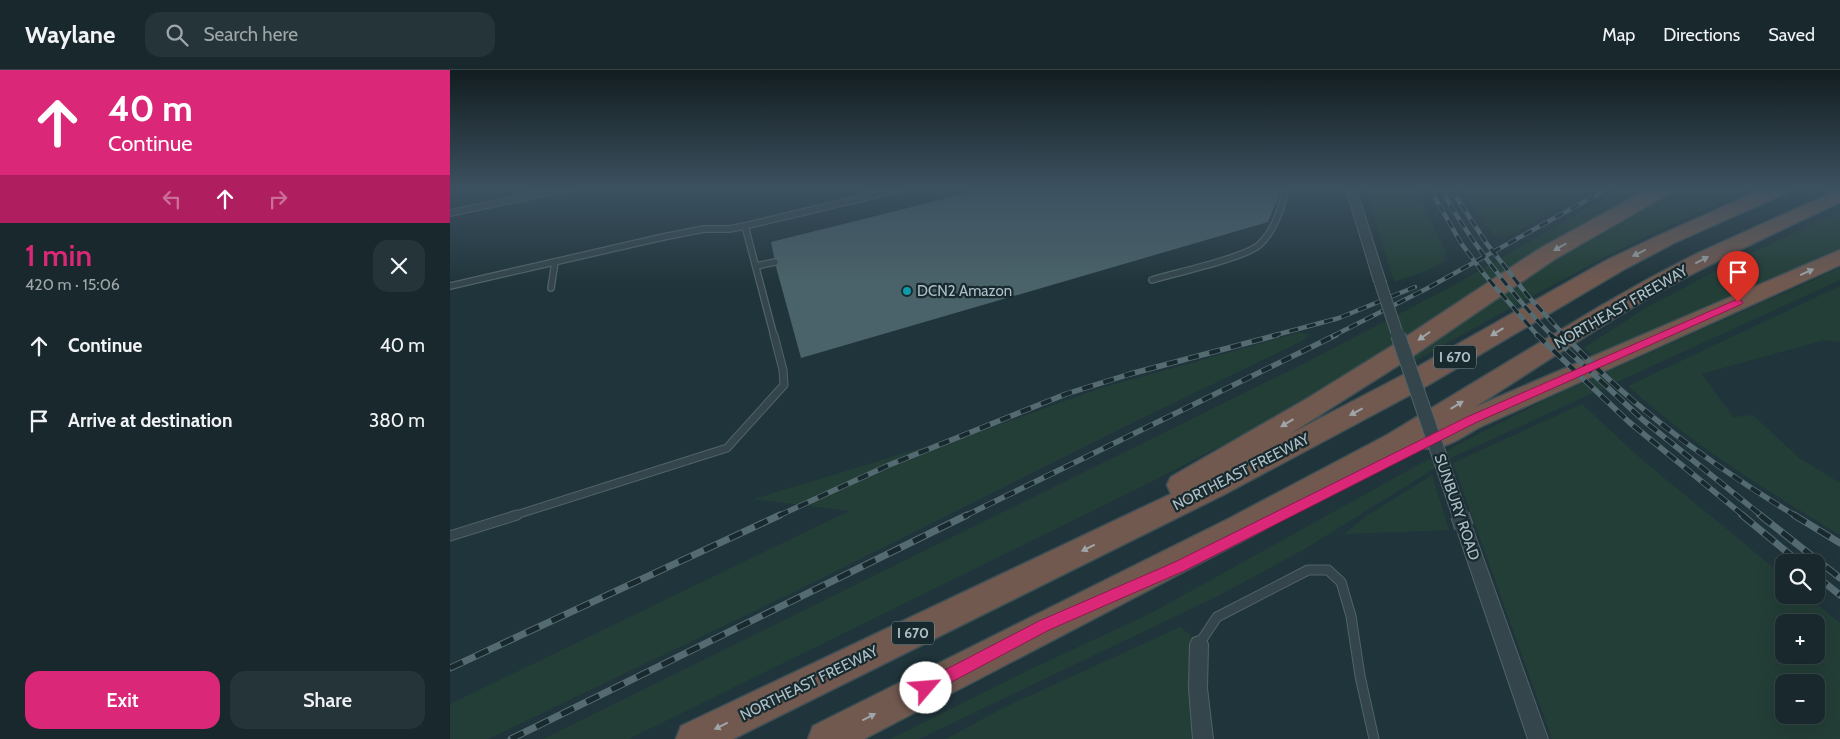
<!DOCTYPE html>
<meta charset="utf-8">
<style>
:root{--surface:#18282c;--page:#253438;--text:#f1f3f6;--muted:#9fa6a9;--line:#364448;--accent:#db2777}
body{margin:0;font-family:Cabin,sans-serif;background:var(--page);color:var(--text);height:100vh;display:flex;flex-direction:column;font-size:19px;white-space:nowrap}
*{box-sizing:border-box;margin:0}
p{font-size:16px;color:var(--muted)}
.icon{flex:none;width:28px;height:28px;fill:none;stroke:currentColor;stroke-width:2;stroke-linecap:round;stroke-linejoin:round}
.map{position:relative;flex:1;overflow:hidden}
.drawer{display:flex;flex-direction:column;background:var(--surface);width:450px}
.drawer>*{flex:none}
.banner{background:#db2777;color:#fff;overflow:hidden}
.controls{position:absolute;left:1325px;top:484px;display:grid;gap:10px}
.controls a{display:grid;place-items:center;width:50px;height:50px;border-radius:10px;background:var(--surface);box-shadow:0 5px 20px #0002,0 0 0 1px var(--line);font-size:25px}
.pin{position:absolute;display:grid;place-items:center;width:42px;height:42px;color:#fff;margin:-51px -21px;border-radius:50% 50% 50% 0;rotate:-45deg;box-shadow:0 0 5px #0007}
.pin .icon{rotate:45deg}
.me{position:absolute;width:55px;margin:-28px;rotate:63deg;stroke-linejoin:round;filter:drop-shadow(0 0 4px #0008)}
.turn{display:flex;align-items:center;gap:18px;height:105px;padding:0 25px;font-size:22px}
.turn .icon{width:65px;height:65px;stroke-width:2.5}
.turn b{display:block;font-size:35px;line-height:42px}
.lanes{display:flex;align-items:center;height:48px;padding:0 25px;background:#0003;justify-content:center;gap:25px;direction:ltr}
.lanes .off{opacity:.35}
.round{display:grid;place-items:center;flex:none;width:52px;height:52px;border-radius:15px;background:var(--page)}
.headline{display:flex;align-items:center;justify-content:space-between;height:85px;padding:0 25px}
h1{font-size:30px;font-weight:600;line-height:38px;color:var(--accent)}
.action{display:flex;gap:10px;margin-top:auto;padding:10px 25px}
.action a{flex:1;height:58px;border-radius:15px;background:var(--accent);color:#fff;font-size:20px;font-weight:600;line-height:58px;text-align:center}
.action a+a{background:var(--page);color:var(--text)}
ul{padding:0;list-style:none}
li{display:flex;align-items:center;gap:15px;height:75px;padding:0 25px}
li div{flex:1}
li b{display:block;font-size:19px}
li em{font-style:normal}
header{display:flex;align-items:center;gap:30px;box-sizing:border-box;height:70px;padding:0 25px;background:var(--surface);border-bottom:1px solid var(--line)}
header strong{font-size:24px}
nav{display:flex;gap:28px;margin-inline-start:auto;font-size:18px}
.search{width:350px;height:45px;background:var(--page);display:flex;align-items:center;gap:12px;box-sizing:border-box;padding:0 18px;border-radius:15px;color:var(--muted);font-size:19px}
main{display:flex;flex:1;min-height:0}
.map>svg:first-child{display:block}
.green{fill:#233e37;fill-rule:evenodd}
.building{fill:#4a6269}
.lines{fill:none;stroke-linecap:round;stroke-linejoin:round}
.lane-far2-casing{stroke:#516369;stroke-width:8}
.lane-far1-casing{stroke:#516369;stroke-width:9}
.lane-casing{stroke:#516369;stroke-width:11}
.street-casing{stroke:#516369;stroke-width:2}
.highway-casing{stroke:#3e5055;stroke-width:3}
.lane-far2{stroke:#34454b;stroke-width:5.5}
.lane-far1{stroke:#34454b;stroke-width:7}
.lane{stroke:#34454b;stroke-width:9}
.street{fill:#34454b;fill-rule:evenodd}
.highway{fill:#715950;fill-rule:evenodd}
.rail-far2-casing{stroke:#556b72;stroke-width:4.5}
.rail-far1-casing{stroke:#556b72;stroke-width:5.5}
.rail-casing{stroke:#556b72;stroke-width:7}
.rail-far2{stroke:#192a2f;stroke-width:3;stroke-dasharray:9;stroke-linecap:butt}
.rail-far1{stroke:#192a2f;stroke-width:4;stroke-dasharray:11;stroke-linecap:butt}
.rail{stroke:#192a2f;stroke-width:5;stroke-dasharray:14;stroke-linecap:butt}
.street-bridge-far2-casing{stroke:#516369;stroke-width:13;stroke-linecap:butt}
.street-bridge-far1-casing{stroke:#516369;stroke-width:16;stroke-linecap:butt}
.street-bridge-casing{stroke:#516369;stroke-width:20;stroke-linecap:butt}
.street-bridge-far2{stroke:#34454b;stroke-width:11}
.street-bridge-far1{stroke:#34454b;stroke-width:14}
.street-bridge{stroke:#34454b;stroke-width:18}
.oneway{fill:#9fa6a9}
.route{fill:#db2777;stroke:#8e194d}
.culture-dot{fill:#0f9aa8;stroke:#192a2f;stroke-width:2}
.labels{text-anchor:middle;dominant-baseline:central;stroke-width:4.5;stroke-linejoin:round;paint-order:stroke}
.shield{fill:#192a2f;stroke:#819399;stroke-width:1}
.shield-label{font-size:14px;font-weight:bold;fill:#aec0c7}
.poi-label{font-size:15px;fill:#aec0c7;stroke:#192a2f;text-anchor:start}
.street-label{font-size:15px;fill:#aec0c7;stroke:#192a2f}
</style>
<header>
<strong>Waylane</strong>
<div class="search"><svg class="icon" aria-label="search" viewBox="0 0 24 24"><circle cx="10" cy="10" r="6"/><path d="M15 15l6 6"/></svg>Search here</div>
<nav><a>Map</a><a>Directions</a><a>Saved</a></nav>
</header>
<main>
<section class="drawer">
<div class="banner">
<div class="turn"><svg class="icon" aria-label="ahead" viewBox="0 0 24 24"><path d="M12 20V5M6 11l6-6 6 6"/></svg><div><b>40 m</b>Continue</div></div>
<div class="lanes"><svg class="icon off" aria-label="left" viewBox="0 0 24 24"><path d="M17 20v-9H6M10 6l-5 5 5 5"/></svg><svg class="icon" aria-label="ahead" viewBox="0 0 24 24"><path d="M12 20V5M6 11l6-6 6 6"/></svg><svg class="icon off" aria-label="right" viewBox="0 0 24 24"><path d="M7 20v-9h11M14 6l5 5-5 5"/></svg></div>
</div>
<div class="headline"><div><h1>1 min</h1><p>420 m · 15:06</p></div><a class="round"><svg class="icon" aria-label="close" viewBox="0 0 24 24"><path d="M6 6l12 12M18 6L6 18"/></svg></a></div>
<ul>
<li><svg class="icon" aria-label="ahead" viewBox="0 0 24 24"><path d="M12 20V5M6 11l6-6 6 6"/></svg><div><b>Continue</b></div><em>40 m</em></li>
<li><svg class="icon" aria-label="arrive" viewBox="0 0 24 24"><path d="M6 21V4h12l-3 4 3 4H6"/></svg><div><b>Arrive at destination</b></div><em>380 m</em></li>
</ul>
<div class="action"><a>Exit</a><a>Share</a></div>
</section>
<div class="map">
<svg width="1390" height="669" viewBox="0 0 1390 669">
<rect width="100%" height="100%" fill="#20353b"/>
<g class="green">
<polygon points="915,119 965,119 996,180 995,191 978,200 944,212"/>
<polygon points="1011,119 1144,119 1057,167 1043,165"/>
<polygon points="1171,119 1198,119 1085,184 959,267 800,361 701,412 179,669 93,669 849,296 999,218"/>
<path d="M 1227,119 L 1300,119 C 1183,168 1073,231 961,293 L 955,288 L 1135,169 Z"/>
<polygon points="1390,141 1390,181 1147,289 1134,278 1194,239 1282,192"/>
<polygon points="1390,198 1390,210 1003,387 853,480 768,526 469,669 440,669 577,601 701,543 966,396 1103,326"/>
<path d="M 1390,216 L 1390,272 L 1374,270 L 1252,304 L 1283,347 L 1303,345 L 1349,388 L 1390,413 L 1390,465 C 1316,420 1241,374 1178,316 Z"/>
<polygon points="849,263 859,264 852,271 678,355 346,521 38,669 0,669 0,634 399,441 304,429 557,352 648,319"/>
<path d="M 1132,334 L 1191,389 L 1334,506 L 1334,525 L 1356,525 L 1390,553 L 1390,669 L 1102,669 L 1003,393 ZM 1366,552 L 1366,585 L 1334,585 L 1334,552 ZM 1334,612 L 1366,612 L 1366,645 L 1334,645 Z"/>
<polygon points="982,405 999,460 894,464 918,445"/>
<polygon points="730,557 745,569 752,669 496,669 553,638"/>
</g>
<polygon class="building" points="534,119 822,119 829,125 818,152 351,288 326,197 329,191 324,187 321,172"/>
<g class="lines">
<defs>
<g id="lane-far2">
<polyline points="295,156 324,266"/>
<polyline points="306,196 325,192"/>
<path d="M 702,210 C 725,203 794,188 809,175 C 823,163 833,137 835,119"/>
<polyline points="0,216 213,167 254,159 279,159 295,156 450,119"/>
<polyline points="101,218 105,192"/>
</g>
<polyline id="lane-far1" points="63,446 277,378 334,315 333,300 324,265"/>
<g id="lane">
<polyline points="0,466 67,445"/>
<polyline points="749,574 767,547 858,500 878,500 891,512 901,546 910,606 924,669"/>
</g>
<g id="street">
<polygon points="101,119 121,119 116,122 0,146 0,140"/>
<polygon points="896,119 906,119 936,212 934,215 930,216 924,212"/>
<polygon points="1014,450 1020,452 1022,457 1098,669 1078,669 1006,457 1008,452"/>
<polygon points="749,566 755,568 758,574 757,618 763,669 743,669 739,618 740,574 743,568"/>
</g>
<g id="highway">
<polygon points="1198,119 1223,119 1220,123 1105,189 963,286 840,364 955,304 1157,190 1210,165 1313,119 1339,119 1336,123 1224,173 1173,200 973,318 775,424 283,669 226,669 231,656 721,424 717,415 721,407 858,328 945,274 1089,179"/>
<path d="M 1390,119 L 1390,132 C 1332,160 1272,187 1216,218 C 1150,255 1088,297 1025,337 L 1390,180 L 1390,195 L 1030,357 C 1013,366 990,384 970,377 L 968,373 L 802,466 L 414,669 L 358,669 L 363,656 L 780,448 L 937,365 L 1149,237 L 1200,208 L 1248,183 Z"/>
</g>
</defs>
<use href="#lane-far2" class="lane-far2-casing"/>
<use href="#lane-far1" class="lane-far1-casing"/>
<use href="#lane" class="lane-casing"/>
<use href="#street" class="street-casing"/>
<use href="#highway" class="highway-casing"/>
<use href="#lane-far2" class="lane-far2"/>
<use href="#lane-far1" class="lane-far1"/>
<use href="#lane" class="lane"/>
<use href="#street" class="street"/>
<use href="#highway" class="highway"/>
<defs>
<g id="rail-far2">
<polyline points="980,119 1011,173 1034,204 1088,266"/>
<path d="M 991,119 C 1021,173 1059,221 1102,266"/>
<polyline points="1001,119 1037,174 1078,226 1115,266"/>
<polyline points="822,266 889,248 965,217"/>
<polyline points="883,266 976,219 1157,119"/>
</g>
<g id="rail-far1">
<polyline points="1087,265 1179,352 1294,446"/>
<polyline points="1101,265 1193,350 1312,446"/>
<path d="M 1114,265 C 1180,336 1263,396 1346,446"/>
<polyline points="328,446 439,395 616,324 680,304 827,265"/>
<polyline points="515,446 886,265"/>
</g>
<g id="rail">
<polyline points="1292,445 1349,492"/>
<polyline points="1310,445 1390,508"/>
<polyline points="1344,445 1390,473"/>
<polyline points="1366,506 1390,525"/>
<polyline points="0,598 330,445"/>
<polyline points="61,669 517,445"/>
</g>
</defs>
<use href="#rail-far2" class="rail-far2-casing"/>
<use href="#rail-far1" class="rail-far1-casing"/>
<use href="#rail" class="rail-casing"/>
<use href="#rail-far2" class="rail-far2"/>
<use href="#rail-far1" class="rail-far1"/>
<use href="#rail" class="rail"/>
<defs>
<polyline id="street-bridge-far2" points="930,212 948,266"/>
<polyline id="street-bridge-far1" points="948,265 1010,446"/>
<polyline id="street-bridge" points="1010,445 1014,457"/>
</defs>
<use href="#street-bridge-far2" class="street-bridge-far2-casing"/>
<use href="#street-bridge-far1" class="street-bridge-far1-casing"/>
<use href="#street-bridge" class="street-bridge-casing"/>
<use href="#street-bridge-far2" class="street-bridge-far2"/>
<use href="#street-bridge-far1" class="street-bridge-far1"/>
<use href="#street-bridge" class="street-bridge"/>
</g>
<defs><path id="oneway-solid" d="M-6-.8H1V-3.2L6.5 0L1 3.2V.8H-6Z" transform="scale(1.25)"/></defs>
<g class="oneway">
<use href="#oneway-solid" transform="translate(1110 177) rotate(150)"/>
<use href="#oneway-solid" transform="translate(1189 183) rotate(154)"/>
<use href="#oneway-solid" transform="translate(1252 190) rotate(-27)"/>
<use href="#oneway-solid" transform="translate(1357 202) rotate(-24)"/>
<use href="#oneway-solid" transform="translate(1047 262) rotate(149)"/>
<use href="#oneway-solid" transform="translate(974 266) rotate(145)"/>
<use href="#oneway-solid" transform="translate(1007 335) rotate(-31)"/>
<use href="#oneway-solid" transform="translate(906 342) rotate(152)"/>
<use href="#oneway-solid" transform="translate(837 353) rotate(149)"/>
<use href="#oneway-solid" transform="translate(638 478) rotate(154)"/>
<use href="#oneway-solid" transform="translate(419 647) rotate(-27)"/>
<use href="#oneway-solid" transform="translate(271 656) rotate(154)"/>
</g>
<linearGradient id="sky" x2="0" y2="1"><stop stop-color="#121d20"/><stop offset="0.56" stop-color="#3c5160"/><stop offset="1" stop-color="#3c5160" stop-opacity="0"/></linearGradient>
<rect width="1390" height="213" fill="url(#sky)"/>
<polygon class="route" points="1288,229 1293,232 1292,234 1025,353 734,501 599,560 481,623 476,625 470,623 468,618 470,613 589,551 725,492 1017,347"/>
<circle class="culture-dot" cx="457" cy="221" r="5"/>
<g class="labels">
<g class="shield">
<rect x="984" y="275.5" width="42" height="23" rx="4"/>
<rect x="442" y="551.5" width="42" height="23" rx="4"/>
</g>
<g class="shield-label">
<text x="1005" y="287">I 670</text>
<text x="463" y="563">I 670</text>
</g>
<g class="poi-label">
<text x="467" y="221">DCN2 Amazon</text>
</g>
<g class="street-label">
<text transform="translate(1171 237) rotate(-30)">NORTHEAST FREEWAY</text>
<text transform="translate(791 402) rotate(-27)">NORTHEAST FREEWAY</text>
<text transform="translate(1007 437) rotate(71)">SUNBURY ROAD</text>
<text transform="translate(359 613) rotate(-26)">NORTHEAST FREEWAY</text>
</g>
</g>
</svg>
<div class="controls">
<a><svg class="icon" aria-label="search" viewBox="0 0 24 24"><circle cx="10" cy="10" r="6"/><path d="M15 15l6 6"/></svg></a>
<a>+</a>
<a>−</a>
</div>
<div class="pin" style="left:1288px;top:232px;background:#d93025"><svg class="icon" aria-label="arrive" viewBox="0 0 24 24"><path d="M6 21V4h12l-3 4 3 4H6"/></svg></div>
<svg class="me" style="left:476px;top:618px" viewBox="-20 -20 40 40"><circle r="19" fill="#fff"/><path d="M0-13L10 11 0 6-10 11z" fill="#db2777"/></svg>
</div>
</main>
